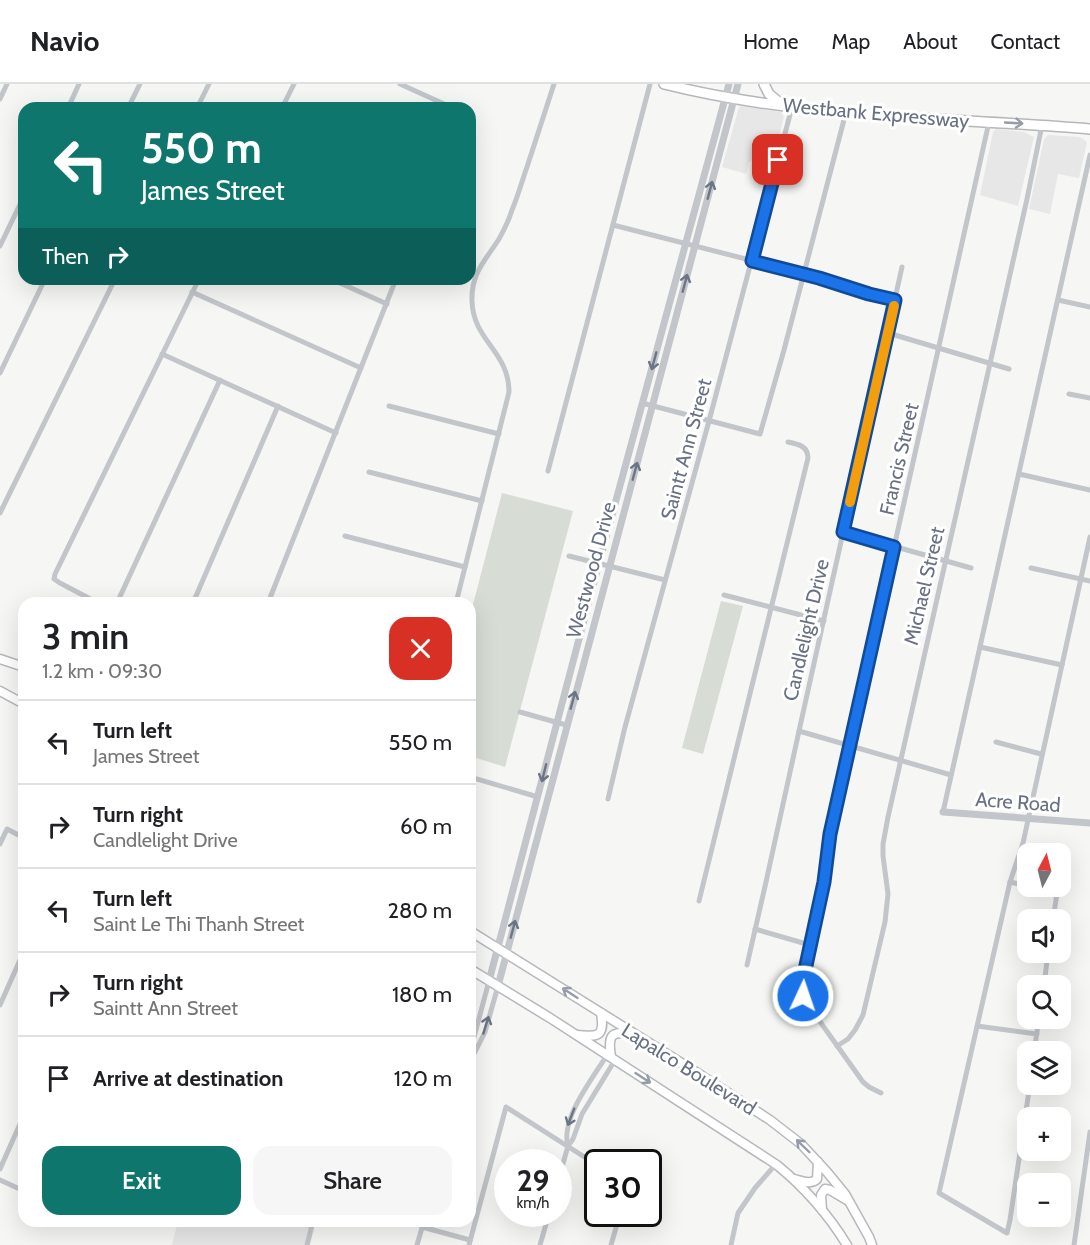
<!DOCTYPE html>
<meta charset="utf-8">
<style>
:root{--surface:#fff;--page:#f6f6f6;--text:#202124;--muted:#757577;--line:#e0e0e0;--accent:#0f766e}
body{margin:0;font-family:Cabin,sans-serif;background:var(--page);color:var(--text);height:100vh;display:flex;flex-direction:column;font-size:22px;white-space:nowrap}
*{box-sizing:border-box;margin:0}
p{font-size:20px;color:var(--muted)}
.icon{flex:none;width:33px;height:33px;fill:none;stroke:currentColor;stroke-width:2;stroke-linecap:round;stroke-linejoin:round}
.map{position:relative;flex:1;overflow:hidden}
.sheet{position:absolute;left:18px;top:513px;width:458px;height:630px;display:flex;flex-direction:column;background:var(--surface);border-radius:18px;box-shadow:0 6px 24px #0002}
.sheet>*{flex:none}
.guide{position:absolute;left:18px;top:18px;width:458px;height:183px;border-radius:18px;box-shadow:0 6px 24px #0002;background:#0f766e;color:#fff;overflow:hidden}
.needle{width:39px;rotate:7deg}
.buttons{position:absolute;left:1017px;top:759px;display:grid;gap:12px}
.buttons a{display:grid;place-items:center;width:54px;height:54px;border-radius:12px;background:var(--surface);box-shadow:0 6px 24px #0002;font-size:30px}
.speed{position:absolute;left:494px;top:1065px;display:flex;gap:12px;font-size:30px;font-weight:700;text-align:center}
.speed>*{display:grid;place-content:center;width:78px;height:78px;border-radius:50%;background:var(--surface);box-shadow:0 6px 24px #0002;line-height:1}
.speed small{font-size:15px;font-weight:400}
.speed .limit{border:3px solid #111;border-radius:9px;background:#fff;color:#111}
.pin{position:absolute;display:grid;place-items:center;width:51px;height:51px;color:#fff;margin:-26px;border-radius:12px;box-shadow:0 3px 9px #0006}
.me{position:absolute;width:66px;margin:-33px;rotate:3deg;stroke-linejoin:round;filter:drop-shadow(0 0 4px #0008)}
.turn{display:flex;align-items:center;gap:21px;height:126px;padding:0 24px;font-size:27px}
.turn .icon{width:78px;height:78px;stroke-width:2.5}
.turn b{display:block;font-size:42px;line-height:51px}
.then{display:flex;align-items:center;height:57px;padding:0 24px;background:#0003;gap:12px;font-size:22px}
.round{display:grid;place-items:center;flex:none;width:63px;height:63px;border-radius:18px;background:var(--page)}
.headline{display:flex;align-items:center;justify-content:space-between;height:102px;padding:0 24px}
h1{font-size:36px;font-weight:600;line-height:45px}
.primary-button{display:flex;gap:12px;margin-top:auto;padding:12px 24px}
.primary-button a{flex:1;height:69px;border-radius:18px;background:var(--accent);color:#fff;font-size:24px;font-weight:600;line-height:69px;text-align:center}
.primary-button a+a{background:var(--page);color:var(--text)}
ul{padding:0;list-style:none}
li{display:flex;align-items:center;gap:18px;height:84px;padding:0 24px;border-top:2px solid var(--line)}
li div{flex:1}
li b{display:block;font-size:22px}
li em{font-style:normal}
header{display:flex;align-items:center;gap:36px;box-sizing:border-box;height:84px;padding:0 30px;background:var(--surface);border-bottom:2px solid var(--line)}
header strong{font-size:28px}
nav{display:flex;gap:33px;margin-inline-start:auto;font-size:21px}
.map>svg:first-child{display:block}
.built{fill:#e7e7e7}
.green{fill:#d7ddd5}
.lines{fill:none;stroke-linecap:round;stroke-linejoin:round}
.primary-casing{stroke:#b6b8bd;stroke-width:11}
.trunk-casing{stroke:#b5b7bb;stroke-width:12}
.minor{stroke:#c2c5c9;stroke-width:5}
.tertiary{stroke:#c2c5c9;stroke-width:7}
.primary{stroke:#fff;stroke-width:8}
.trunk{stroke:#fff;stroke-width:9}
.oneway{stroke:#959ca8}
.oneway2{stroke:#6c7586}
.route-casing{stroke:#114b97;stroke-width:15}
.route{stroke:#1a73e8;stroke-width:10}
.slow{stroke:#f59e0b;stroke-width:10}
.labels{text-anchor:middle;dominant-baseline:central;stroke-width:6;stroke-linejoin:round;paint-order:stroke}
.street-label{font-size:20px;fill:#687183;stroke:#fff}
</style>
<header>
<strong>Navio</strong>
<nav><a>Home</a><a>Map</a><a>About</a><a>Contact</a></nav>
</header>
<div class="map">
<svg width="1090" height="1161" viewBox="0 0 1090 1161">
<rect width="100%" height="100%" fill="#f6f7f4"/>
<g class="built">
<polygon points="741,22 781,28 784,33 771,80 754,75 749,78 746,90 722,83 739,23"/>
<polygon points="996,45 1024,48 1034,53 1018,122 980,111 993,48"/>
<polygon points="1048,51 1080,53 1087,58 1079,94 1058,90 1050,130 1029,125 1044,55"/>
<polygon points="178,1137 316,1137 310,1161 172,1161"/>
</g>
<g class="green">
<polygon points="502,409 573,427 505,683 470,672 470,532"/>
<polygon points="721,517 743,522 703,670 682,664"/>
</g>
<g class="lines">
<defs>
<g id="primary">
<polyline points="0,575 24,583"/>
<polyline points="0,607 24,620"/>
<polyline points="470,847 699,990 770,1036 801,1060 827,1088 845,1110 869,1153 872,1161"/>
<path d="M 470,885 L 550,934 L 777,1081 C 805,1104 828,1130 847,1161"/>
<path d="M 577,951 C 598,953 605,953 601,929"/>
<path d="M 611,973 C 608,954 609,946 631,950"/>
<path d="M 794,1095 C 802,1097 811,1101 817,1095 L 818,1078"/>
<polyline points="822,1126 821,1111 825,1105 830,1106 847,1116"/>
</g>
<g id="trunk">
<path d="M 664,0 C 803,35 948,33 1090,45"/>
<polyline points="764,0 769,10 781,20"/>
</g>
</defs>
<use href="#primary" class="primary-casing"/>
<use href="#trunk" class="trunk-casing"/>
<g class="minor">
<polyline points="400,0 453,24"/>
<polyline points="0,15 7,0"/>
<polyline points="68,24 79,0"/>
<polyline points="128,24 140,0"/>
<polyline points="197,24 209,0"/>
<polyline points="282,24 294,0"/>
<polyline points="613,141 820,194 869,210 895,216"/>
<polyline points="0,162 24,112"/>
<polyline points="331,195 387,220"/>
<polyline points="192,208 361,284"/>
<polyline points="1058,216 1090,223"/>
<polyline points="888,249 1009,285"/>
<polyline points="162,270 336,349"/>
<polyline points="0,289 45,195"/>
<polyline points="1069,310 1090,314"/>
<polyline points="642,319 760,350 784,266 846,28"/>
<polyline points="389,322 499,350"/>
<polyline points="548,387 650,0"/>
<polyline points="369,388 482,417"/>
<polyline points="1019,390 1090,406"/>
<polyline points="0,429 115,195"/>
<polyline points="843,448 971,484"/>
<polyline points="345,452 465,483"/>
<polyline points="569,472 665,496"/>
<polyline points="1031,484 1090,497"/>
<polyline points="724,511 824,537"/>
<polyline points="319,517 327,519"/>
<polyline points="98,519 60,499 54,495 55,490 199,195"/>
<polyline points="117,519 220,296"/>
<polyline points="193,519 278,322"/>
<polyline points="268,519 396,195"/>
<path d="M 456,519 L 509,308 C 509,267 473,257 472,217 C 471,189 485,177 499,155 C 504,146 509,136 512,126 C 518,112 522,97 527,83 C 536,55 545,28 554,0"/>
<polyline points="980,563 1062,581"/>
<polyline points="520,628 566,641"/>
<polyline points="799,647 951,691"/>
<polyline points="996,658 1041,670"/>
<polyline points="470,693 538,713"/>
<polyline points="608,715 625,643 709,337 792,23"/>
<polyline points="943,728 1090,71"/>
<polyline points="0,760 7,745 24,754"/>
<polyline points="1010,798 1057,809 1053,836"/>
<path d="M 699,817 L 808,374 C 808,362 798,360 788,358"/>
<polyline points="755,845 810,861"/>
<polyline points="747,881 766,798 799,647 902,183"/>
<polyline points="1044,902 1048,868"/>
<polyline points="0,921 24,867"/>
<polyline points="977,942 1037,950"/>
<polyline points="837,962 848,955 855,946 863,931 885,838 888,810 883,772 883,760 888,733 1027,115 1042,41"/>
<polyline points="470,968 489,897"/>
<polyline points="1034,968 1039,934"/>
<polyline points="470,978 485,948 498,902"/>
<polyline points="1030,1000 1010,1136 1007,1149 939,1109 1010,798 1023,759 1090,453"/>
<polyline points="881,1009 869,1003 863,998 806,918 803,912 802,900 824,798 830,750 989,38"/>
<path d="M 568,1062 C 560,1035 593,994 607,971"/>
<polyline points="0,1085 24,1031"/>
<polyline points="0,1096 24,1107"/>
<polyline points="558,1097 568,1062 573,1055 582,1030 615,976"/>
<polyline points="422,1143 470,1156"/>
<polyline points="307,1161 313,1137"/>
<polyline points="417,1161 424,1137"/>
<polyline points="469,1161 506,1023 597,1081"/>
<polyline points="540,1161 549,1130"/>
<polyline points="611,1161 620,1130"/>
<polyline points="731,1161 738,1129 755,1104 776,1080"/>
<polyline points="1074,1161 1090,1048"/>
</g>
<g class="tertiary">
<polyline points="943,728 1090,739"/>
<polyline points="489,897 599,479 729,0"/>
<polyline points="498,902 738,0"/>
</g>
<use href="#primary" class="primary"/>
<use href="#trunk" class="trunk"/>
</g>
<defs><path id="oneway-shaft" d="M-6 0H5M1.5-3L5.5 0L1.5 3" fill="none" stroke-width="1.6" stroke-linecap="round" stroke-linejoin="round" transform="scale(1.5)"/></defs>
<g class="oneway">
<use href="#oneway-shaft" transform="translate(1014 39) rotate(3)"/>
<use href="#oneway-shaft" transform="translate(570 909) rotate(-147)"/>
<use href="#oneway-shaft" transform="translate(643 994) rotate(33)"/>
<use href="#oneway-shaft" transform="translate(803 1062) rotate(-136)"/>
</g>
<g class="oneway2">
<use href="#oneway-shaft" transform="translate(710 106) rotate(-75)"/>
<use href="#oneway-shaft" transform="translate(685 199) rotate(-75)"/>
<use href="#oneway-shaft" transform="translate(654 277) rotate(105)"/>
<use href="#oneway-shaft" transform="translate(635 387) rotate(-75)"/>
<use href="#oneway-shaft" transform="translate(573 616) rotate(-75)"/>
<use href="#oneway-shaft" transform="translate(544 689) rotate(104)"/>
<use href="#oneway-shaft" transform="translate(513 845) rotate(-75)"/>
<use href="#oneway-shaft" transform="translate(486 941) rotate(-73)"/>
<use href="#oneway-shaft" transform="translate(571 1033) rotate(111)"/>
</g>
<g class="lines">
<defs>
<polyline id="route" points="778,76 752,177 819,194 869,210 895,216 843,448 894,463 830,750 824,798 802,900 803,912"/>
</defs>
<use href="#route" class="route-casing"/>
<use href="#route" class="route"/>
<polyline class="slow" points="850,418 894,222"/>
</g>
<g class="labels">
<g class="street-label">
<text transform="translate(876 29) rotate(5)">Westbank Expressway</text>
<text transform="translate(686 365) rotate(-75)">Saintt Ann Street</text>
<text transform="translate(899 375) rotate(-77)">Francis Street</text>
<text transform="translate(591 486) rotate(-75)">Westwood Drive</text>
<text transform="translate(924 502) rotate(-77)">Michael Street</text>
<text transform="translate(806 546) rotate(-77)">Candlelight Drive</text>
<text transform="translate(1018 718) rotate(4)">Acre Road</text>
<text transform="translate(689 985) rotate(32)">Lapalco Boulevard</text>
</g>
</g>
</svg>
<div class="buttons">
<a><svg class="needle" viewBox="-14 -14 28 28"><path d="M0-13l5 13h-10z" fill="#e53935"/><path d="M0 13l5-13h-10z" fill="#757577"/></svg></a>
<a><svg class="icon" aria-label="sound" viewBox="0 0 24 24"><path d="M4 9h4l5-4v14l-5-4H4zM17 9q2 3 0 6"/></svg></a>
<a><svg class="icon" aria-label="search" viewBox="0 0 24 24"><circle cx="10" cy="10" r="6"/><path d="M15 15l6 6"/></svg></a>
<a><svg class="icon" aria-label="layers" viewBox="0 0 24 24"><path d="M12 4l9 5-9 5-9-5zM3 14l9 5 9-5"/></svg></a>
<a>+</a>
<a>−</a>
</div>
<div class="speed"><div>29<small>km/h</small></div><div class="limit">30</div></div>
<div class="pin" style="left:778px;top:76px;background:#d93025"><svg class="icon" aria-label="arrive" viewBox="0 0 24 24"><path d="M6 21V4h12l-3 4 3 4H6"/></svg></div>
<svg class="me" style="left:803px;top:912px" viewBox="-20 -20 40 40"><circle r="17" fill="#1a73e8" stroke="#fff" stroke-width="3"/><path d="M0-11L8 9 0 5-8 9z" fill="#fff"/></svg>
<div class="guide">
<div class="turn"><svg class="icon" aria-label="left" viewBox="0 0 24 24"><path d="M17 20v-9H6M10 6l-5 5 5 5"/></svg><div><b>550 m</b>James Street</div></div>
<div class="then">Then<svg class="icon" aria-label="right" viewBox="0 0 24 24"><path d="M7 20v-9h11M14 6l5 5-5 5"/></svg></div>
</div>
<section class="sheet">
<div class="headline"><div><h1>3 min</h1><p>1.2 km · 09:30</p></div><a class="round" style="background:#d93025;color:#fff"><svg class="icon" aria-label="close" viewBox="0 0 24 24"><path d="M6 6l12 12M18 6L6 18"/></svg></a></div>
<ul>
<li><svg class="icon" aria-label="left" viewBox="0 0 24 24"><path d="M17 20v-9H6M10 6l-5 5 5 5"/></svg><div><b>Turn left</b><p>James Street</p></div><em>550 m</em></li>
<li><svg class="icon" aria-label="right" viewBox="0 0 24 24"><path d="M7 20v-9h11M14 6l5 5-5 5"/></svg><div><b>Turn right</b><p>Candlelight Drive</p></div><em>60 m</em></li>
<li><svg class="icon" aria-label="left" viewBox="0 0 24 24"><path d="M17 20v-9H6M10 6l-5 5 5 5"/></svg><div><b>Turn left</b><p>Saint Le Thi Thanh Street</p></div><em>280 m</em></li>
<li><svg class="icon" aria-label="right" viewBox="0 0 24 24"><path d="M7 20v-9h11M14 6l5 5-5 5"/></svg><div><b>Turn right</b><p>Saintt Ann Street</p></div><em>180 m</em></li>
<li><svg class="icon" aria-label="arrive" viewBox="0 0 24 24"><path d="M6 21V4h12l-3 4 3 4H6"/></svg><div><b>Arrive at destination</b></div><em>120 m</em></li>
</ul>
<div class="primary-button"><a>Exit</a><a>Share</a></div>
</section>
</div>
